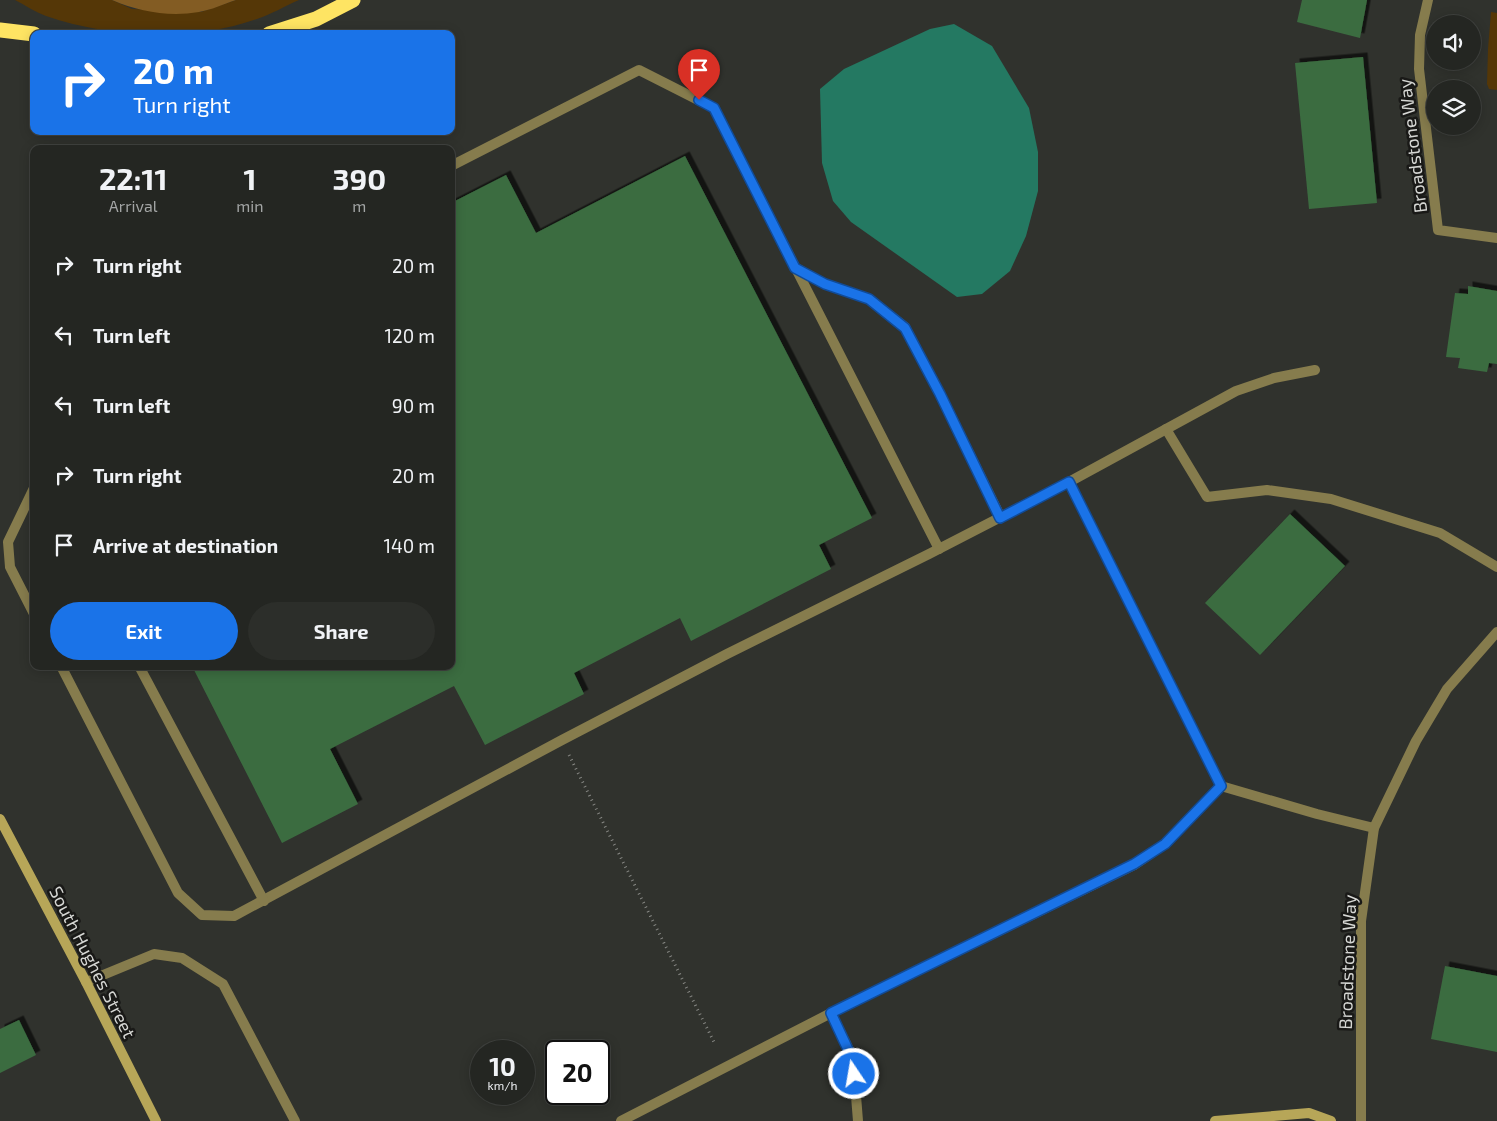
<!DOCTYPE html>
<style>
:root{--surface:#242622;--page:#2c2e2a;--text:#f1f3f6;--muted:#a3a5a5;--line:#414340;--accent:#1a73e8}
body{margin:0;font-family:"Exo 2",sans-serif;background:var(--page);color:var(--text);height:100vh;display:flex;flex-direction:column;font-size:19px;white-space:nowrap}
*{box-sizing:border-box;margin:0}
p{font-size:16px;color:var(--muted)}
.icon{flex:none;width:28px;height:28px;fill:none;stroke:currentColor;stroke-width:2;stroke-linecap:round;stroke-linejoin:round}
.map{position:relative;flex:1;overflow:hidden}
.details{position:absolute;left:30px;top:145px;width:425px;height:525px;display:flex;flex-direction:column;background:var(--surface);border-radius:10px;box-shadow:0 2px 12px #0003,0 0 0 1px var(--line)}
.details>*{flex:none}
.top-card{position:absolute;left:30px;top:30px;width:425px;height:105px;border-radius:10px;box-shadow:0 2px 12px #0003,0 0 0 1px var(--line);background:#1a73e8;color:#fff;overflow:hidden}
.tools{position:absolute;left:1426px;top:15px;display:grid;gap:10px}
.tools a{display:grid;place-items:center;width:55px;height:55px;border-radius:50%;background:var(--surface);box-shadow:0 2px 12px #0003,0 0 0 1px var(--line);font-size:25px}
.speed{position:absolute;left:470px;top:1040px;display:flex;gap:10px;font-size:25px;font-weight:700;text-align:center}
.speed>*{display:grid;place-content:center;width:65px;height:65px;border-radius:50%;background:var(--surface);box-shadow:0 2px 12px #0003,0 0 0 1px var(--line);line-height:1}
.speed small{font-size:12px;font-weight:400}
.speed .limit{border:2px solid #111;border-radius:8px;background:#fff;color:#111}
.pin{position:absolute;display:grid;place-items:center;width:42px;height:42px;color:#fff;margin:-51px -21px;border-radius:50% 50% 50% 0;rotate:-45deg;box-shadow:0 0 5px #0007}
.pin .icon{rotate:45deg}
.me{position:absolute;width:55px;margin:-28px;rotate:348deg;stroke-linejoin:round;filter:drop-shadow(0 0 4px #0008)}
.turn{display:flex;align-items:center;gap:18px;height:105px;padding:0 20px;font-size:22px}
.turn .icon{width:65px;height:65px;stroke-width:2.5}
.turn b{display:block;font-size:35px;line-height:42px}
.eta{display:flex;justify-content:space-evenly;align-items:center;height:85px;text-align:center}
.eta b{font-size:30px;font-weight:700;line-height:35px}
.action{display:flex;gap:10px;margin-top:auto;padding:10px 20px}
.action a{flex:1;height:58px;border-radius:30px;background:var(--accent);color:#fff;font-size:20px;font-weight:700;line-height:58px;text-align:center}
.action a+a{background:var(--page);color:var(--text)}
ul{padding:0;list-style:none}
li{display:flex;align-items:center;gap:15px;height:70px;padding:0 20px}
li div{flex:1}
li b{display:block;font-size:19px}
li em{font-style:normal}
.map>svg:first-child{display:block}
.green{fill:#553707}
.forest{fill:#835c23}
.water{fill:#247962}
.building{fill:#3b6c40;filter:url(#shadow)}
.lines{fill:none;stroke-linecap:round;stroke-linejoin:round}
.path{stroke:#878884;stroke-width:3;stroke-dasharray:1 4;stroke-linecap:butt}
.lane{stroke:#867c4d;stroke-width:10}
.street{stroke:#867c4d;stroke-width:10}
.secondary{stroke:#b7a658;stroke-width:10}
.highway{stroke:#fee463;stroke-width:15}
.route-casing{stroke:#114b97;stroke-width:12}
.route{stroke:#1a73e8;stroke-width:9}
.labels{text-anchor:middle;dominant-baseline:central;stroke-width:5;stroke-linejoin:round;paint-order:stroke}
.street-label{font-size:18px;fill:#d6d7d4;stroke:#191917}
</style>
<div class="map">
<svg width="1497" height="1121" viewBox="0 0 1497 1121">
<defs>
<filter id="shadow"><feDropShadow dx="4.5" dy="-4.5" stdDeviation="0" flood-color="#0009"/></filter>
</defs>
<rect width="100%" height="100%" fill="#30322d"/>
<g class="green">
<path d="M 15,0 L 112,0 L 132,9 L 201,12 L 236,0 L 299,0 C 285,6 272,14 257,19 C 194,42 110,38 46,16 C 35,12 25,5 15,0 Z"/>
<polygon points="1491,12 1497,13 1497,90 1489,89 1487,84 1488,49"/>
</g>
<path class="forest" d="M 112,0 L 236,0 C 224,4 211,10 199,12 C 169,17 140,12 112,0 Z"/>
<polygon class="water" points="954,24 992,46 1029,108 1038,152 1038,191 1026,236 1010,271 982,294 957,297 851,222 833,201 822,163 820,89 844,69 930,29"/>
<g class="building">
<polygon points="1302,0 1367,0 1360,38 1297,22"/>
<polygon points="1363,57 1377,203 1309,209 1295,63"/>
<polygon points="685,156 872,518 819,545 831,569 691,641 680,618 574,673 584,694 485,745 454,686 330,749 358,804 282,843 192,666 451,666 451,203 506,175 536,233"/>
<polygon points="1468,286 1497,291 1497,364 1489,363 1487,372 1458,368 1460,358 1446,357 1455,293 1468,294"/>
<polygon points="1290,514 1345,566 1260,655 1205,603"/>
<polygon points="1445,966 1497,976 1497,1052 1431,1039"/>
<polygon points="19,1020 36,1055 0,1073 0,1029"/>
</g>
<g class="lines">
<polyline class="path" points="569,755 714,1042"/>
<g class="lane">
<polyline points="451,166 639,70 714,108 939,549"/>
<polyline points="796,268 825,284 869,299 905,327 940,394 1001,518"/>
<polyline points="1166,429 1207,497 1267,490 1331,499 1440,533 1497,567"/>
<polyline points="1069,482 1221,786 1317,814 1374,828"/>
<polyline points="34,488 8,542 10,567 34,614"/>
<polyline points="61,666 178,893 202,915 234,916 562,740 727,654 929,554 1069,482 1236,391 1274,378 1315,370"/>
<polyline points="139,666 264,901"/>
<polyline points="86,982 154,954 182,958 223,984 295,1121"/>
<polyline points="831,1013 1134,865 1165,844 1221,786"/>
<polyline points="621,1121 831,1013 853,1058 858,1121"/>
</g>
<g class="street">
<polyline points="1428,0 1420,35 1419,69 1438,230 1497,238"/>
<polyline points="1361,1121 1361,921 1374,828 1416,741 1447,689 1497,632"/>
</g>
<g class="secondary">
<polyline points="0,819 86,982 156,1121"/>
<polyline points="1215,1121 1309,1113 1331,1121"/>
</g>
<g class="highway">
<polyline points="0,30 34,34"/>
<polyline points="269,34 316,19 353,0"/>
</g>
</g>
<g class="lines">
<defs>
<polyline id="route" points="699,100 714,108 795,268 825,284 869,299 905,328 940,394 1000,518 1069,482 1221,786 1165,844 1134,864 831,1013 852,1058 854,1074"/>
</defs>
<use href="#route" class="route-casing"/>
<use href="#route" class="route"/>
</g>
<g class="labels">
<g class="street-label">
<text transform="translate(1412 146) rotate(-97)">Broadstone Way</text>
<text transform="translate(93 962) rotate(63)">South Hughes Street</text>
<text transform="translate(1347 962) rotate(-88)">Broadstone Way</text>
</g>
</g>
</svg>
<div class="tools">
<a><svg class="icon" aria-label="sound" viewBox="0 0 24 24"><path d="M4 9h4l5-4v14l-5-4H4zM17 9q2 3 0 6"/></svg></a>
<a><svg class="icon" aria-label="layers" viewBox="0 0 24 24"><path d="M12 4l9 5-9 5-9-5zM3 14l9 5 9-5"/></svg></a>
</div>
<div class="speed"><div>10<small>km/h</small></div><div class="limit">20</div></div>
<div class="pin" style="left:699px;top:100px;background:#d93025"><svg class="icon" aria-label="arrive" viewBox="0 0 24 24"><path d="M6 21V4h12l-3 4 3 4H6"/></svg></div>
<svg class="me" style="left:854px;top:1074px" viewBox="-20 -20 40 40"><circle r="17" fill="#1a73e8" stroke="#fff" stroke-width="3"/><path d="M0-11L8 9 0 5-8 9z" fill="#fff"/></svg>
<div class="top-card">
<div class="turn"><svg class="icon" aria-label="right" viewBox="0 0 24 24"><path d="M7 20v-9h11M14 6l5 5-5 5"/></svg><div><b>20 m</b>Turn right</div></div>
</div>
<section class="details">
<div class="eta">
<div><b>22:11</b><p>Arrival</p></div>
<div><b>1</b><p>min</p></div>
<div><b>390</b><p>m</p></div>
</div>
<ul>
<li><svg class="icon" aria-label="right" viewBox="0 0 24 24"><path d="M7 20v-9h11M14 6l5 5-5 5"/></svg><div><b>Turn right</b></div><em>20 m</em></li>
<li><svg class="icon" aria-label="left" viewBox="0 0 24 24"><path d="M17 20v-9H6M10 6l-5 5 5 5"/></svg><div><b>Turn left</b></div><em>120 m</em></li>
<li><svg class="icon" aria-label="left" viewBox="0 0 24 24"><path d="M17 20v-9H6M10 6l-5 5 5 5"/></svg><div><b>Turn left</b></div><em>90 m</em></li>
<li><svg class="icon" aria-label="right" viewBox="0 0 24 24"><path d="M7 20v-9h11M14 6l5 5-5 5"/></svg><div><b>Turn right</b></div><em>20 m</em></li>
<li><svg class="icon" aria-label="arrive" viewBox="0 0 24 24"><path d="M6 21V4h12l-3 4 3 4H6"/></svg><div><b>Arrive at destination</b></div><em>140 m</em></li>
</ul>
<div class="action"><a>Exit</a><a>Share</a></div>
</section>
</div>
